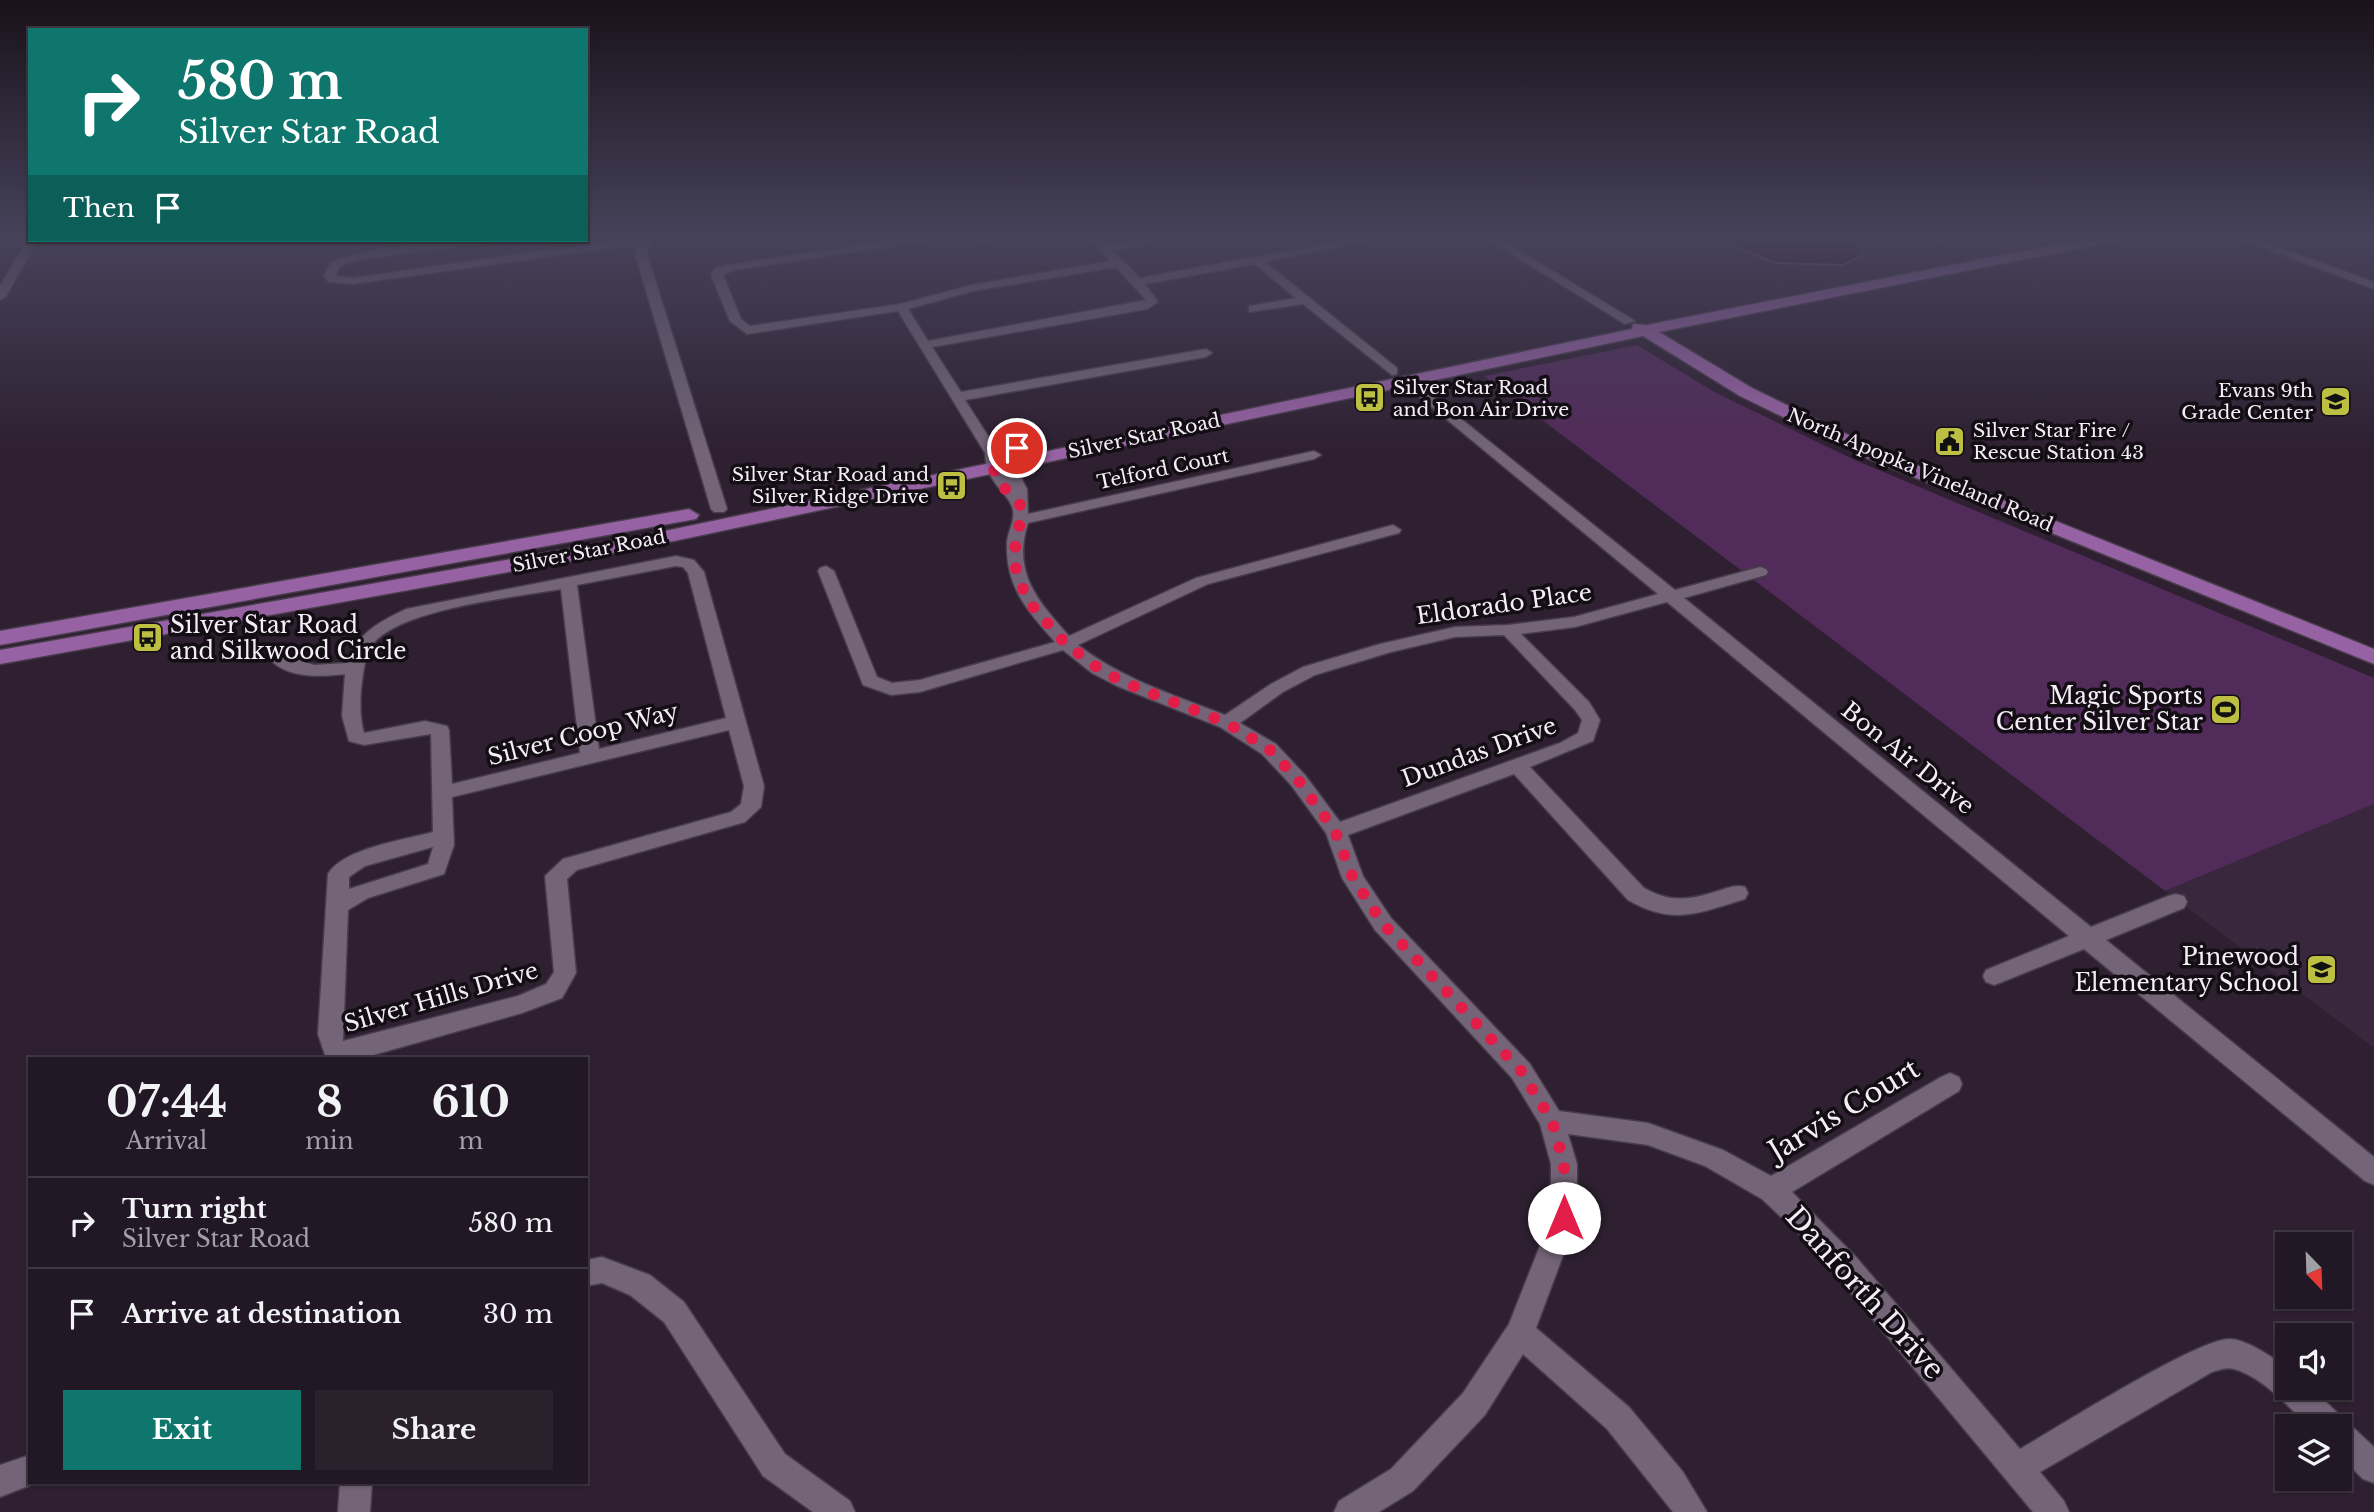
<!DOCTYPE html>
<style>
:root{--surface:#221825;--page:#2a212d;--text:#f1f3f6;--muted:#a2a0a7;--line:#3f3742;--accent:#0f766e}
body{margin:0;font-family:"Libre Baskerville",serif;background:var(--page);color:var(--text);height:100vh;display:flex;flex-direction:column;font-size:26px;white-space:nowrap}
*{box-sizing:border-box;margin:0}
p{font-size:23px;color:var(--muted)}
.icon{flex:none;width:38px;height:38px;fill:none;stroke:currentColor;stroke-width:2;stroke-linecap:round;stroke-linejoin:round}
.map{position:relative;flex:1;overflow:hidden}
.details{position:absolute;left:28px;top:1057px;width:560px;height:427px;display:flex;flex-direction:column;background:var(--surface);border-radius:0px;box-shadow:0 2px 5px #0004,0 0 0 2px var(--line)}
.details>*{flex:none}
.top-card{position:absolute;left:28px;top:28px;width:560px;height:214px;border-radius:0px;box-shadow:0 2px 5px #0004,0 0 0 2px var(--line);background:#0f766e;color:#fff;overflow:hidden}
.needle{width:46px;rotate:157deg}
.fabs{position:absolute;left:2275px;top:1232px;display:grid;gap:14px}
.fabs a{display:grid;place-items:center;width:77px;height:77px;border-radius:0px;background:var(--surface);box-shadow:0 2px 5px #0004,0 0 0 2px var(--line);font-size:35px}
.pin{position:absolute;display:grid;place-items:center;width:60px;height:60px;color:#fff;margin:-30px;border:4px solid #fff;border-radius:50%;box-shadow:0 2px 7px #0007}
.me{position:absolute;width:77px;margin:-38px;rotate:0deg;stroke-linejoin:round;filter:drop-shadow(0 0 5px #0008)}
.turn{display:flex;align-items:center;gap:24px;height:147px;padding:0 35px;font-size:32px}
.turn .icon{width:91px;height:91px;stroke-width:2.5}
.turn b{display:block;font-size:49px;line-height:60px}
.then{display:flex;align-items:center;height:66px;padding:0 35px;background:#0003;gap:14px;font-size:26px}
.eta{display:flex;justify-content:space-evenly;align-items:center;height:119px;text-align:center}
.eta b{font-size:42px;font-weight:800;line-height:49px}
.primary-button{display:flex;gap:14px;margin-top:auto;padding:14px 35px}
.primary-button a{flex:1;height:80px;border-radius:0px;background:var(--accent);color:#fff;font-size:28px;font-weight:800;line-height:80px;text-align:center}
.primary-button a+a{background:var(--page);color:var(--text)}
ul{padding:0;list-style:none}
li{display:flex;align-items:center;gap:21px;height:91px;padding:0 35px;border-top:2px solid var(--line)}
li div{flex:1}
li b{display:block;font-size:26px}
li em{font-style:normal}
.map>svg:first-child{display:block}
.built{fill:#39273d}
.green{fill:#512b59}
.water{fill:#200028;stroke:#604766;stroke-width:2}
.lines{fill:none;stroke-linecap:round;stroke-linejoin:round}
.minor-casing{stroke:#473c4a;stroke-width:3}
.major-casing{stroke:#473c4a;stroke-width:3}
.minor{fill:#736477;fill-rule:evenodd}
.major{fill:#9662a3;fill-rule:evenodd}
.route{stroke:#e11d48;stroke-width:12;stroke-dasharray:0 21.6}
.labels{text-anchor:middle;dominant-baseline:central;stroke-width:7;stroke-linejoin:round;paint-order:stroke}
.far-poi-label{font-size:19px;fill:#f6edf8;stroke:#130d14;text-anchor:start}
.far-street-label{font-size:19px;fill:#f6edf8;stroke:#130d14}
.street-label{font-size:23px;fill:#f6edf8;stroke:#130d14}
.poi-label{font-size:23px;fill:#f6edf8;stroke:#130d14;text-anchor:end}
.near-street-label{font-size:28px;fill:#f6edf8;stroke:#130d14}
</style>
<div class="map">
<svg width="2374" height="1512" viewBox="0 0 2374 1512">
<rect width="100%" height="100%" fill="#2e2031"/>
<polygon class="built" points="2374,804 2374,1048 2165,891"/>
<polygon class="green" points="1637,345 1716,393 1855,460 2374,678 2374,804 2165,891 1484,376"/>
<g class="water">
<polygon points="1713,236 1855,236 1864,255 1843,265 1776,263 1736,248"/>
<polygon points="1893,236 1976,236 1905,245 1895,242"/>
</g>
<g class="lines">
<defs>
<g id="minor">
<path d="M 645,236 L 658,236 L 651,242 L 647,254 L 727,509 L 724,512 L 714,512 L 711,509 L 635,254 L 639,244 L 353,284 L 329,282 L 324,276 L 331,262 C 371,247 448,238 490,240 L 485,243 L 356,260 L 340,266 L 336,276 L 353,278 Z"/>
<path d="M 918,236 L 944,236 L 939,239 L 734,270 L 723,275 L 741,319 L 750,326 L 900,304 L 972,285 L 1110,261 L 1088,236 L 1099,236 L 1108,245 L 1148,236 L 1162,236 L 1143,245 L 1113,251 L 1140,278 L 1368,236 L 1390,236 L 1265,262 L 1397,368 L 1397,374 L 1392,375 L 1303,304 L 1249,312 L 1249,306 L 1296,298 L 1255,264 L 1145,284 L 1158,302 L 1147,309 L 932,347 L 961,392 L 1206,349 L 1212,353 L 1206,357 L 965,400 L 997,450 L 1014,464 L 1027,489 L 1028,514 L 1314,451 L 1321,455 L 1314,459 L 1028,523 C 1012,573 1038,601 1069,636 L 1196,578 L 1393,525 L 1401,530 L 1399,533 L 1208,584 L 1078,645 C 1122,679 1174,695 1225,715 L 1271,684 L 1303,667 L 1380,644 L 1455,627 L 1508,625 L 1574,617 L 1658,594 L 1405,385 L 1403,382 L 1410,378 L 1675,590 L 1760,567 L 1766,569 L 1768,572 L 1766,575 L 1684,598 L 2091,927 L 2168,896 L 2176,894 L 2184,896 L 2187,902 L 2184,908 L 2106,940 L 2374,1157 L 2374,1185 L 2365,1181 L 2084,949 L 2002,982 L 1994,985 L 1986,982 L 1983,976 L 1986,970 L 2069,936 L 1667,602 L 1575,627 L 1521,634 L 1589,702 L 1600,720 L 1593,741 L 1530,767 L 1644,888 C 1670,903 1690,900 1718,891 C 1728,888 1735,884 1745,887 L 1748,893 L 1745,899 C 1699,913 1673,926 1628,900 L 1514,774 L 1348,835 L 1363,876 L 1391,918 L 1530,1064 L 1559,1111 L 1648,1123 L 1723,1150 L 1771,1176 L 1941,1077 L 1950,1073 L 1959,1077 L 1962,1084 L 1959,1091 L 1792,1192 L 1856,1257 L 2020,1449 C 2057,1428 2198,1338 2230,1339 C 2246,1339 2274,1358 2287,1368 L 2287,1388 L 2311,1388 L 2374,1447 L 2374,1483 L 2363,1479 L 2340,1456 L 2340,1426 L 2309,1426 C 2287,1406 2263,1377 2234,1369 C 2227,1367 2219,1370 2212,1372 L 2040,1472 L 2064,1501 L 2069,1512 L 2033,1512 L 1836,1275 L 1802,1237 L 1762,1199 L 1705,1166 L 1648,1145 L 1568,1134 L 1577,1164 L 1577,1218 L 1536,1328 L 1629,1407 L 1683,1472 L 1707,1512 L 1673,1512 L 1607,1429 L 1523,1354 L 1485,1415 L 1413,1491 L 1379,1512 L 1334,1512 L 1339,1501 L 1391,1469 L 1463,1393 L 1509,1324 L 1551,1218 L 1551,1164 L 1540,1124 L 1512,1078 L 1375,930 L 1342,878 L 1326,833 L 1291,785 L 1262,754 L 1220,727 L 1117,686 L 1092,673 L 1063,650 L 920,692 L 891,695 L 863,685 L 818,571 L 820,568 L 826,566 L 834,571 L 877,677 L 892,683 L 920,680 L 1055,642 C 1027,610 1005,587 1007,542 C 1008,531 1015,521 1013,510 C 1010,493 986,485 985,453 L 898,311 L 747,334 L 730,321 L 711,275 L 715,268 L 734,264 ZM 1116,267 L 1146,300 L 928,341 L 908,309 L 973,291 ZM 1504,635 L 1575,710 L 1582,720 L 1578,733 L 1560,743 L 1340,822 L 1305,775 L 1276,744 L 1240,723 L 1283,692 L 1315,675 L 1391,652 L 1455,637 Z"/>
<polygon points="975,236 986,236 991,243 982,245"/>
<polygon points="1483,236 1495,236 1635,321 1625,324"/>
<polygon points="2232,236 2247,236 2374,282 2374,289"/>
<polygon points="29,238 38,240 6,296 0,300 0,286"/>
<path d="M 676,556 L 694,560 L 704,572 L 764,786 L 761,807 L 745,822 L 577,870 L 567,879 L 576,973 L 562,998 L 522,1013 L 359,1059 L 336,1059 L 325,1055 L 318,1034 L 328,874 C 343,848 405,840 433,832 L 431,734 L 364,745 L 349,741 L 342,716 L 345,674 C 322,677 286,679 269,658 L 272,654 L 278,653 L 314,665 L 347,663 C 357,633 379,622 406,609 ZM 676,566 L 683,567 L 688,573 L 726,718 L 599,749 L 577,585 ZM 561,589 L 580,753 L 452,784 L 449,730 L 447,726 L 425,721 L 364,733 C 360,719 360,704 361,690 C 363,675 364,656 373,644 C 400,609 516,597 561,589 ZM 729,730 L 744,786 L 741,804 L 731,812 L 563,859 L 545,876 L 554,972 L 546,984 L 518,996 L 343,1041 L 348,910 L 368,898 L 444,874 L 454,845 L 452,797 ZM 433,847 L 428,864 L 349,889 L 349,877 L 365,866 Z"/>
<polygon points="602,1257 650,1275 684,1302 785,1454 850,1501 855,1512 813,1512 763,1476 664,1322 630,1295 602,1283 586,1286 586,1260"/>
<polygon points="30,1455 30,1482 38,1482 0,1497 0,1465"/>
<polygon points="340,1482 372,1482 370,1512 338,1512"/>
</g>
<g id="major">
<polygon points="2100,236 2128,236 2121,240 1659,332 1752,388 1879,450 2374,649 2374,664 1867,458 1740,396 1643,336 641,548 0,664 0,650 641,536 1632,329 1633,324 1647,325"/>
<polygon points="689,509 699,515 696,519 0,645 0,631"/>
</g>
</defs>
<use href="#minor" class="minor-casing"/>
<use href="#major" class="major-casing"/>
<use href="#minor" class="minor"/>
<use href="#major" class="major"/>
</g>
<linearGradient id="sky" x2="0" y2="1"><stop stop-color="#19121b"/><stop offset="0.53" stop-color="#46425a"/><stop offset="1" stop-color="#46425a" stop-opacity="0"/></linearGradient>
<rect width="2374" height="448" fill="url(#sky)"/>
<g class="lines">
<path class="route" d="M 1017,448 L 992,453 C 991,477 1005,489 1021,506 L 1021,520 L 1015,540 L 1016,570 L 1027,600 L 1066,644 L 1098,668 L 1123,682 L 1227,723 L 1269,749 L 1298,780 L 1335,831 L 1353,878 L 1383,924 L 1521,1071 L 1552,1121 L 1564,1164 L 1564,1218"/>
</g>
<defs>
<symbol id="bus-square" viewBox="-11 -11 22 22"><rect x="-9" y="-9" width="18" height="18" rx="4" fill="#bdbf43" stroke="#130d14"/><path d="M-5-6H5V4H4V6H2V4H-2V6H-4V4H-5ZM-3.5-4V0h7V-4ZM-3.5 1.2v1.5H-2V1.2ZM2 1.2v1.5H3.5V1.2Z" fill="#111"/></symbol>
<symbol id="school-square" viewBox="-11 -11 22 22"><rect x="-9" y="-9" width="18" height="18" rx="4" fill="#bdbf43" stroke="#130d14"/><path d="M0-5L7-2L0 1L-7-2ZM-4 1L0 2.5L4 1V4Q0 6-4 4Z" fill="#111"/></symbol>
<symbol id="civic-square" viewBox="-11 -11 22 22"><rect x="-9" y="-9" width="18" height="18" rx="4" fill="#bdbf43" stroke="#130d14"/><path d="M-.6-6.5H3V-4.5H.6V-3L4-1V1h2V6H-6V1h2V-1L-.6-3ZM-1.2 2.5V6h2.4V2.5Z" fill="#111"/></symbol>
<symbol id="stadium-square" viewBox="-11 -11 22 22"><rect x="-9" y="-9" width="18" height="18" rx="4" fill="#bdbf43" stroke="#130d14"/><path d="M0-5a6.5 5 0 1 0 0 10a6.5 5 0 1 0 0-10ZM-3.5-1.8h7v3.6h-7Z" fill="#111"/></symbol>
</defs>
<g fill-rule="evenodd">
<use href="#bus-square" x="1352" y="380" width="35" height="35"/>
<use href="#school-square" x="2318" y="384" width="35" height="35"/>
<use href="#civic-square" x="1932" y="424" width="35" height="35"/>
<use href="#bus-square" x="934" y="468" width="35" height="35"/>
<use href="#bus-square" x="130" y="620" width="35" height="35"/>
<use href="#stadium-square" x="2208" y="692" width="35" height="35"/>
<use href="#school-square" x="2304" y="952" width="35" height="35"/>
</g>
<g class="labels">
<g class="far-poi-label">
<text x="1393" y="387">Silver Star Road<tspan x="1393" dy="22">and Bon Air Drive</tspan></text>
<text x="2313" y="390" text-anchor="end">Evans 9th<tspan x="2313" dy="22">Grade Center</tspan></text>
<text x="1973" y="430">Silver Star Fire /<tspan x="1973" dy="22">Rescue Station 43</tspan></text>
<text x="929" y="474" text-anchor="end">Silver Star Road and<tspan x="929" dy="22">Silver Ridge Drive</tspan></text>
</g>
<g class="far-street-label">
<text transform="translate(1144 436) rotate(-12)">Silver Star Road</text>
<text transform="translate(1163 469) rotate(-12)">Telford Court</text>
<text transform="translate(1920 470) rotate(23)">North Apopka Vineland Road</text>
<text transform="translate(589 551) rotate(-11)">Silver Star Road</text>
</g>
<g class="street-label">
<text transform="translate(1504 604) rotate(-8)">Eldorado Place</text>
<text transform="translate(583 734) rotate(-14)">Silver Coop Way</text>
<text transform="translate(1479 752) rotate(-20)">Dundas Drive</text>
<text transform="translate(1908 758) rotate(39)">Bon Air Drive</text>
<text transform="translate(441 997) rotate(-16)">Silver Hills Drive</text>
</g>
<g class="poi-label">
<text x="170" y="625" text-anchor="start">Silver Star Road<tspan x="170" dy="26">and Silkwood Circle</tspan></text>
<text x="2203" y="696">Magic Sports<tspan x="2203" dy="26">Center Silver Star</tspan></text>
<text x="2299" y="957">Pinewood<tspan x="2299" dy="26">Elementary School</tspan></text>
</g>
<g class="near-street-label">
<text transform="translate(1844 1110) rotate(-31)">Jarvis Court</text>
<text transform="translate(1865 1293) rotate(48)">Danforth Drive</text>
</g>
</g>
</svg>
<div class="fabs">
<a><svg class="needle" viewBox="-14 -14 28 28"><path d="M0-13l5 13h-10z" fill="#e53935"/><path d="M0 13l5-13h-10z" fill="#a2a0a7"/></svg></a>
<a><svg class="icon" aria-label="sound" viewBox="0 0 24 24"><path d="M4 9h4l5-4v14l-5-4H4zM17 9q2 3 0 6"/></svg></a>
<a><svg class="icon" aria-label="layers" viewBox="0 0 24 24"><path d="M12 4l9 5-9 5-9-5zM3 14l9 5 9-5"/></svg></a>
</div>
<div class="pin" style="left:1017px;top:448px;background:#d93025"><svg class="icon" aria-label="arrive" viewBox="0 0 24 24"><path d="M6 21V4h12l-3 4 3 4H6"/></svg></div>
<svg class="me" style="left:1564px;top:1218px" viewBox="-20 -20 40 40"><circle r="19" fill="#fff"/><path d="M0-13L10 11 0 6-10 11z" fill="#e11d48"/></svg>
<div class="top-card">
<div class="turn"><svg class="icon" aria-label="right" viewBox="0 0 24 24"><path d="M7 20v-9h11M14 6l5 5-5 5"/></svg><div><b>580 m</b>Silver Star Road</div></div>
<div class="then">Then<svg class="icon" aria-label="arrive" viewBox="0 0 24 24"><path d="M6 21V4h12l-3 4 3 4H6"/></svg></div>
</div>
<section class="details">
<div class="eta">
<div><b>07:44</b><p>Arrival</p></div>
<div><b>8</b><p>min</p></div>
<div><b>610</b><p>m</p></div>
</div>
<ul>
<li><svg class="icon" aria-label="right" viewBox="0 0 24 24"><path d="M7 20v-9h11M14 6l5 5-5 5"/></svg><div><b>Turn right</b><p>Silver Star Road</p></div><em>580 m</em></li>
<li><svg class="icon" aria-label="arrive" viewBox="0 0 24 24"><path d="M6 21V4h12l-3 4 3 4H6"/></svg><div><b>Arrive at destination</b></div><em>30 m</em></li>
</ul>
<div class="primary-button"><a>Exit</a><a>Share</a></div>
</section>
</div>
